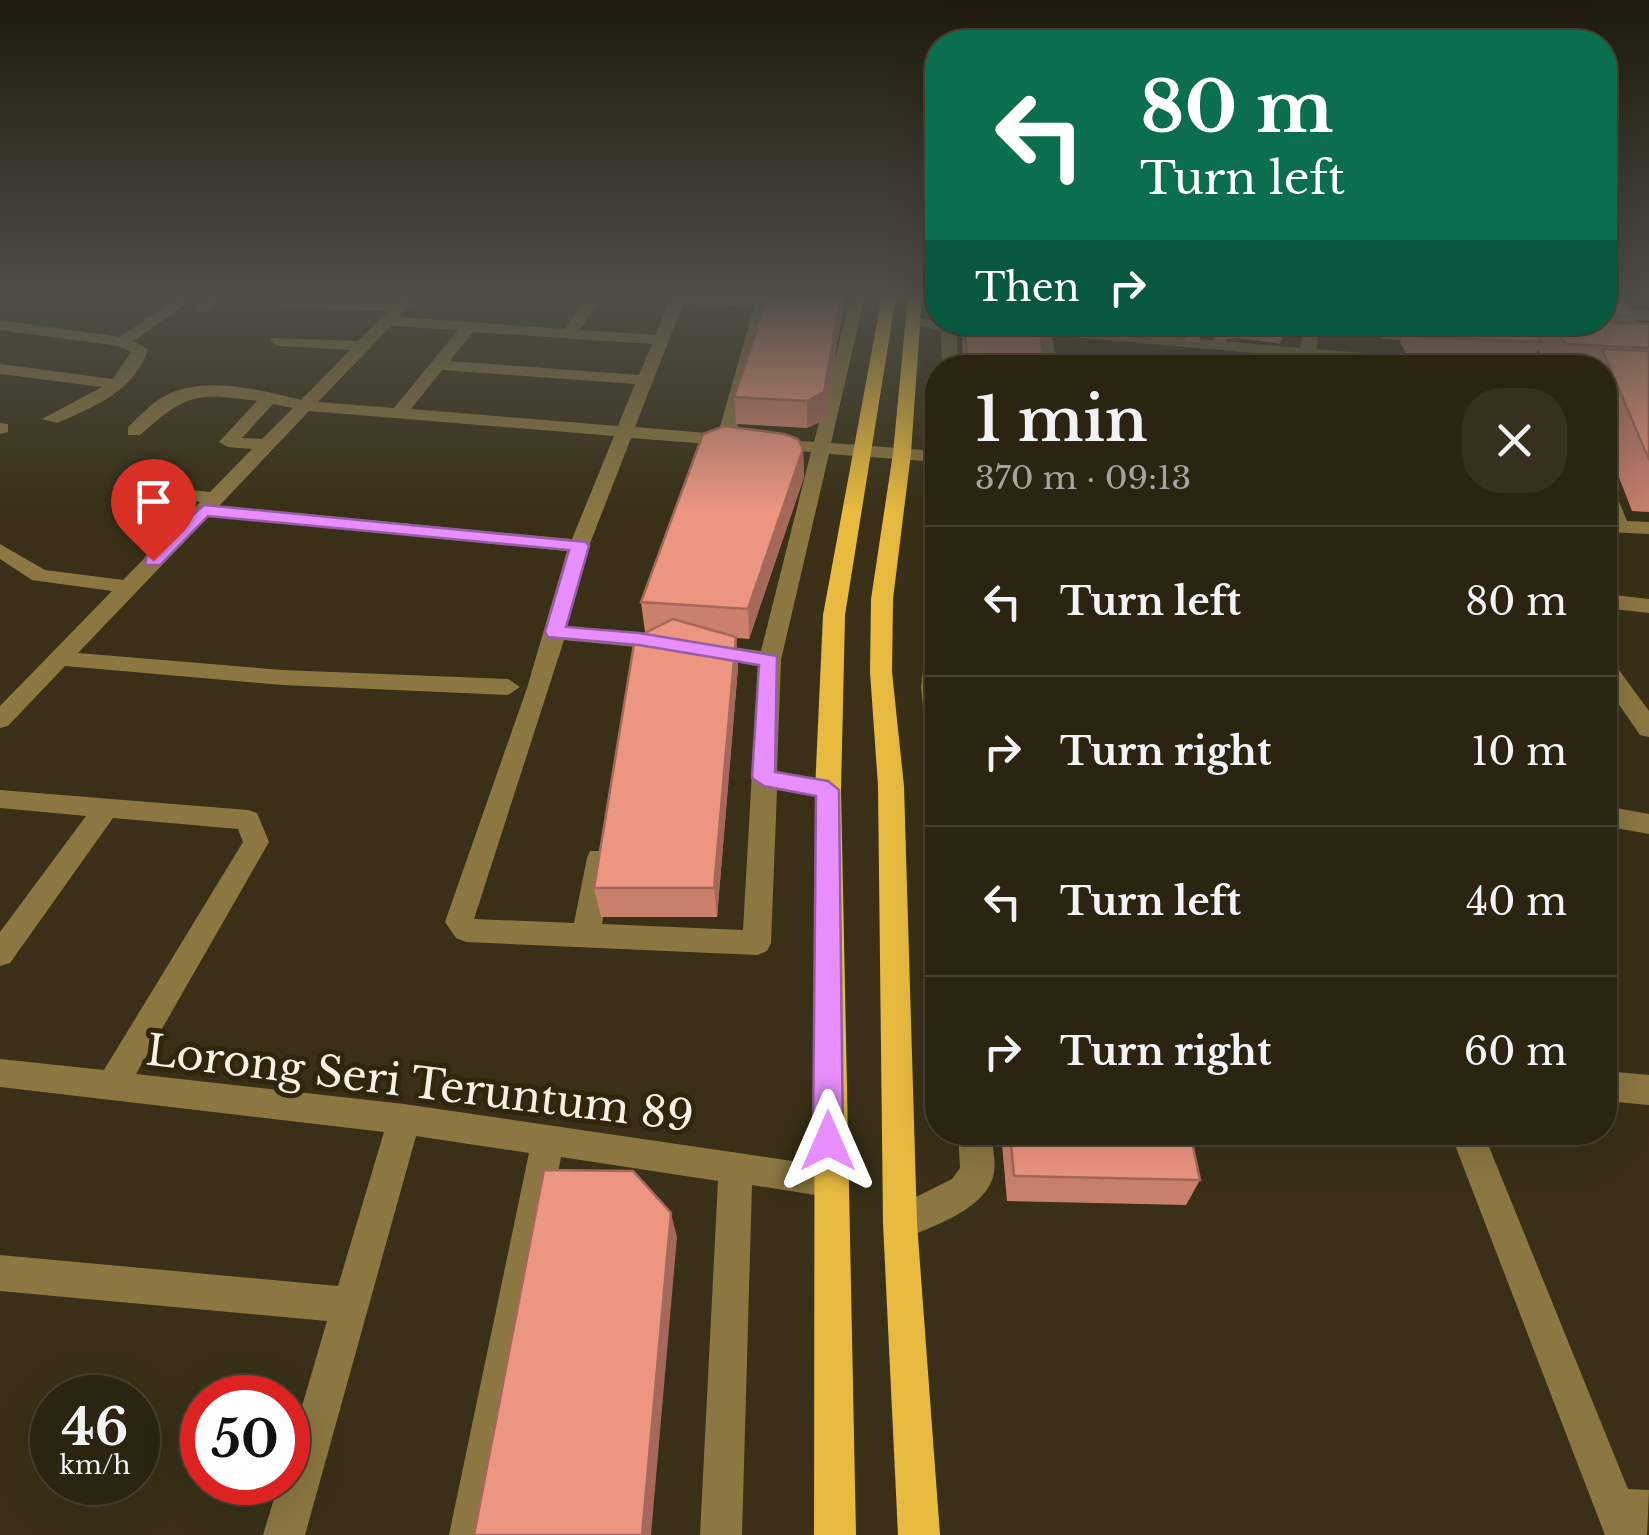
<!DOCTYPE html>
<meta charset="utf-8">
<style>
:root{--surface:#2b2411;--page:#37301f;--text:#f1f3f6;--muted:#a6a49f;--line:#474131}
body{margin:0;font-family:"Libre Baskerville",serif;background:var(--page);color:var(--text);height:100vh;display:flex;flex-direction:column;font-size:38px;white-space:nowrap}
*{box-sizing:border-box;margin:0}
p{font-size:32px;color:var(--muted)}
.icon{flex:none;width:55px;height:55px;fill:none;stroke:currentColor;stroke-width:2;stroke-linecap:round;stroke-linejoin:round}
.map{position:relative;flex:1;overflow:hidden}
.side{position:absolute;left:925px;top:355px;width:692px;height:790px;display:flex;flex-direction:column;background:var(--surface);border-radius:40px;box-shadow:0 10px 40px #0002,0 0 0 2px var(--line)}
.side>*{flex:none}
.guide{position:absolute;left:925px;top:30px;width:692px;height:305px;border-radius:40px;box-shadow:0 10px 40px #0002,0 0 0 2px var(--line);background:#0b6e4f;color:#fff;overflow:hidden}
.speed{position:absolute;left:30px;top:1375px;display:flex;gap:20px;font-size:50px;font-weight:700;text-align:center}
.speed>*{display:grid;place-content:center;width:130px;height:130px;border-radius:50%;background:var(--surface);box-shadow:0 10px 40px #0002,0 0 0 2px var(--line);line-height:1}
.speed small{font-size:25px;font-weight:400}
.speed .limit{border:15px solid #d22;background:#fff;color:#111}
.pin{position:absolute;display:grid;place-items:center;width:85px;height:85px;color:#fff;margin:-102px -42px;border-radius:50% 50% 50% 0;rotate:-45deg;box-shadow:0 0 10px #0007}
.pin .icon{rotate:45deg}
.me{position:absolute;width:110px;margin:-55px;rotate:0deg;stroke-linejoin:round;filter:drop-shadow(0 0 8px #0008)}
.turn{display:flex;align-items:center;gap:35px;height:210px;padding:0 50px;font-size:45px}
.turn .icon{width:130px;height:130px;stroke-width:2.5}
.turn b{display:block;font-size:70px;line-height:85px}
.then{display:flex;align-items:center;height:95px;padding:0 50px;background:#0003;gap:20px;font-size:38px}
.round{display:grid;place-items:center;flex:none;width:105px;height:105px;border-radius:40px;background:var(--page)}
.overview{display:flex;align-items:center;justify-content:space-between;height:170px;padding:0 50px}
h1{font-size:60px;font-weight:600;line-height:75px}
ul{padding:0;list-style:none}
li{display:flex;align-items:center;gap:30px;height:150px;padding:0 50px;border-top:2px solid var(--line)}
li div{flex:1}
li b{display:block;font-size:38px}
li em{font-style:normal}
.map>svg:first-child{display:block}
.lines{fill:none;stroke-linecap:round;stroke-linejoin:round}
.minor{fill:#8c7742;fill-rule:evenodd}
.major{fill:#e8ba40;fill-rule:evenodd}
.wall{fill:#cb806e}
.shaded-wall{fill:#a5685a}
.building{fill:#ec9580;stroke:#a5685a;stroke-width:2.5}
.route{fill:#e88eff;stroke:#975ca6;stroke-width:2.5}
.labels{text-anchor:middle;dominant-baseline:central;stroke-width:10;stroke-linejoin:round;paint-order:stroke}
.near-street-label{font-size:42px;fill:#f6f1e2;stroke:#2f260c}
</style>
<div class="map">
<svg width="1649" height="1535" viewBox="0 0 1649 1535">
<rect width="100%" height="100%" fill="#393017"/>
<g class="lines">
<g class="minor">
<path d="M 180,296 L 197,296 L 134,341 L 148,350 C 134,391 94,407 57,423 L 42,419 L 102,387 L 0,374 L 0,364 L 113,379 L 131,352 L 119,346 L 0,330 L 0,320 L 120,337 Z"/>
<polygon points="208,296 225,296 206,312 196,312 196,306"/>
<path d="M 402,296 L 418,296 L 399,317 L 565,329 L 587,296 L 602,296 L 580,330 L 656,335 L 671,296 L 772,296 L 802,302 L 804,305 L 797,309 L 769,308 L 735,435 L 814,442 L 851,296 L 865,296 L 831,443 L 938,451 L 938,462 L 829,454 L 781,660 L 777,771 L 828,781 L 841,790 L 828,799 L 777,790 L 771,943 L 767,951 L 757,955 L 466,942 L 456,938 L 445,922 L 527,688 L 567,551 L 209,516 L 78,653 L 282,670 L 508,679 L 520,687 L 508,695 L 282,685 L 65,666 L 8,726 L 0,728 L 0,706 L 112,591 L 32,580 L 0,559 L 0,544 L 45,570 L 123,580 L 200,502 L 131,493 L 124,491 L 124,483 L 210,492 L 252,449 L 228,447 L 219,442 L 257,401 C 195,392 186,394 140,435 L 128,435 L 128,427 C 139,417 150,404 163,397 C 202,374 261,390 301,400 L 350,350 L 278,346 L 270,341 L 272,338 L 358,341 L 388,311 L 285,307 L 278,303 L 280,300 L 396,302 ZM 683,304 L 754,307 L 718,434 L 635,427 ZM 391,326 L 458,330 L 394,408 L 318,402 ZM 473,332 L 652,344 L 639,375 L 450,361 ZM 442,370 L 635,384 L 618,426 L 411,409 ZM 273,404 L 293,408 L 262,439 L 242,438 ZM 309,411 L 614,436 L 572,539 L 219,506 ZM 631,438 L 811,452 L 761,651 L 705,643 L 694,650 L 705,657 L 758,666 L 743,930 L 602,924 L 613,858 L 610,851 L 590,851 L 587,858 L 574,923 L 474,919 L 564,640 L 666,650 L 677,643 L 666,636 L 567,626 L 589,546 Z"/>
<polygon points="1605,308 1649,311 1649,321 1605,318"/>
<polygon points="909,316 938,322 1030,324 1300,348 1305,322 1321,322 1316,349 1400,356 1427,368 1051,335 1059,368 1043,368 1035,334 957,333 958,368 942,368 941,331 909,322"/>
<polygon points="1388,331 1434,332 1442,337 1434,342 1382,339 1380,336"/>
<polygon points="0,423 8,424 8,432 0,434"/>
<polygon points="1605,483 1614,489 1627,521 1649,522 1649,534 1605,532"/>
<polygon points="1605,594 1649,599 1649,613 1605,608"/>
<polygon points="938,629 938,745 926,737 921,687 927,636"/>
<polygon points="1605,660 1613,662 1649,711 1649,737 1640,735 1605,684"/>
<polygon points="0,790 248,810 257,813 269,842 136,1074 404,1104 840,1168 845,1180 840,1192 828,1197 752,1185 742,1535 700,1535 718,1181 561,1157 491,1535 449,1535 529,1153 416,1136 305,1535 263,1535 279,1482 288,1482 288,1454 327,1321 0,1291 0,1255 338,1286 384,1132 0,1087 0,1059 104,1070 243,842 238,829 113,818 10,963 0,966 0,932 86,816 0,808"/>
<polygon points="1605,806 1649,814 1649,834 1605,826"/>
<polygon points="1605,1071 1649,1075 1649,1105 1605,1101"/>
<path d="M 958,1132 L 991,1132 C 992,1145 996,1160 994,1172 C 989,1209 929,1228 900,1240 L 888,1235 L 883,1223 L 888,1211 L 952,1179 L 960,1168 Z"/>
<polygon points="1450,1132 1483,1132 1628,1489 1649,1490 1647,1535 1605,1535"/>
</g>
<g class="major">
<polygon points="882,296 896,296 845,615 841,790 856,1535 814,1535 815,790 823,615"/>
<polygon points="908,296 922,296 911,453 893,599 892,672 904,786 917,1223 940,1535 898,1535 883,1223 878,786 870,672 871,599 893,453"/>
</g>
</g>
<g class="wall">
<polygon points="1605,296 1619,296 1616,300 1638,316 1634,323 1649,324 1649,512 1632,511 1605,441 1605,368 1550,368 1538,350 1530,368 1412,364 1400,342 1404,333 1392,332 1386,322 1605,322"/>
<polygon points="843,309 824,420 807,428 736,424 734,397"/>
<polygon points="962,322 1039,322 1044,368 963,368"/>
<polygon points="1054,322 1095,322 1095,324"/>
<polygon points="1145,322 1204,322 1199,342 1186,341 1187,335 1143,329"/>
<polygon points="1218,322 1294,322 1292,328 1285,328 1280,344 1238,338 1227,339 1226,344 1213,342"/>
<polygon points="803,449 804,477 749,639 736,638 738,667 717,917 601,917 594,888 648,632 645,632 641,602"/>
<polygon points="1001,1132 1190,1132 1200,1180 1186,1205 1007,1201"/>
</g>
<g class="shaded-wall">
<polygon points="841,296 843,296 843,309 824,420 807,428 807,401"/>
<polygon points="803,449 804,477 749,639 748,609"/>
<polygon points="736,637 738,667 717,917 714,888"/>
<polygon points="671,1213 677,1237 651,1535 642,1535"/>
</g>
<g class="building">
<polygon points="768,296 841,296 824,392 807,401 734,397"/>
<polygon points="1605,300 1624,301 1638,316 1605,315"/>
<polygon points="965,322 1039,322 1044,368 967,368"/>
<polygon points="1414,322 1527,322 1542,342 1423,337"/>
<polygon points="1549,322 1605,322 1649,324 1649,348 1566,344"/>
<polygon points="1602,349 1649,351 1649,460"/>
<polygon points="724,426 784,434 798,439 803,449 748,609 641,602 703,434"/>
<polygon points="673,619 736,637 714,888 594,888 635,638"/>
<polygon points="1010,1132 1190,1132 1200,1180 1014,1176"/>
<polygon points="544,1170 633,1171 671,1213 642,1535 474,1535"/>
</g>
<linearGradient id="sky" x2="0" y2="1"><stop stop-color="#1f1a0d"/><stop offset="0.58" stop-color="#4e4e47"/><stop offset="1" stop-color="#4e4e47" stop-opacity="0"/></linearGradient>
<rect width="1649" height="511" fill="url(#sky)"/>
<polygon class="route" points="204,505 586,542 589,546 566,627 639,633 777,656 775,772 828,781 839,790 843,1141 839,1151 828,1156 818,1151 813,1141 816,796 764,786 752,778 759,665 639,645 548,637 545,632 569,550 208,516 160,565 146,565 146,557"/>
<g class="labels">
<g class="near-street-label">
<text transform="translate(420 1083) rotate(7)">Lorong Seri Teruntum 89</text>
</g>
</g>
</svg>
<div class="speed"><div>46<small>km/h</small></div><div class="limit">50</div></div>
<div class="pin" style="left:153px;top:561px;background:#d93025"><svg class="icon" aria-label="arrive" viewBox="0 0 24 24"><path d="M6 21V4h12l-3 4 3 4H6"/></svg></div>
<svg class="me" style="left:828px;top:1141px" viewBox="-20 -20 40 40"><path d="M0-17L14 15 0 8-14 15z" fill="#e88eff" stroke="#fff" stroke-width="4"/></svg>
<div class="guide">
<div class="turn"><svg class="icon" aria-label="left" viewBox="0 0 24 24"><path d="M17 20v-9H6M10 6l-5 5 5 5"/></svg><div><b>80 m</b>Turn left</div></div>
<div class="then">Then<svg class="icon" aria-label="right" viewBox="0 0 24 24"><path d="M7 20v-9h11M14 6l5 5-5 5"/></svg></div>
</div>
<section class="side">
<div class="overview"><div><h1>1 min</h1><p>370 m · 09:13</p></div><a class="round"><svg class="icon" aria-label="close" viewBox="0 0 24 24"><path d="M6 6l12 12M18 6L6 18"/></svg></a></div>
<ul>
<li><svg class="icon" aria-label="left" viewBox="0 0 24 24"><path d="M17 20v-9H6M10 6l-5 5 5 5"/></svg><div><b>Turn left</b></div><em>80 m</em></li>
<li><svg class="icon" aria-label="right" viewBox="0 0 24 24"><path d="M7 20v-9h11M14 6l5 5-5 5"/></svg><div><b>Turn right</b></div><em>10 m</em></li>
<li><svg class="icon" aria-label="left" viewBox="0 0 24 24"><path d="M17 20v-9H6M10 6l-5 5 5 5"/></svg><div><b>Turn left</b></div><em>40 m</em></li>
<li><svg class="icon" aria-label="right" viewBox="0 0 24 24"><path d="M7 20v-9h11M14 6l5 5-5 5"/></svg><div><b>Turn right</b></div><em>60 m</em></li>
</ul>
</section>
</div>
